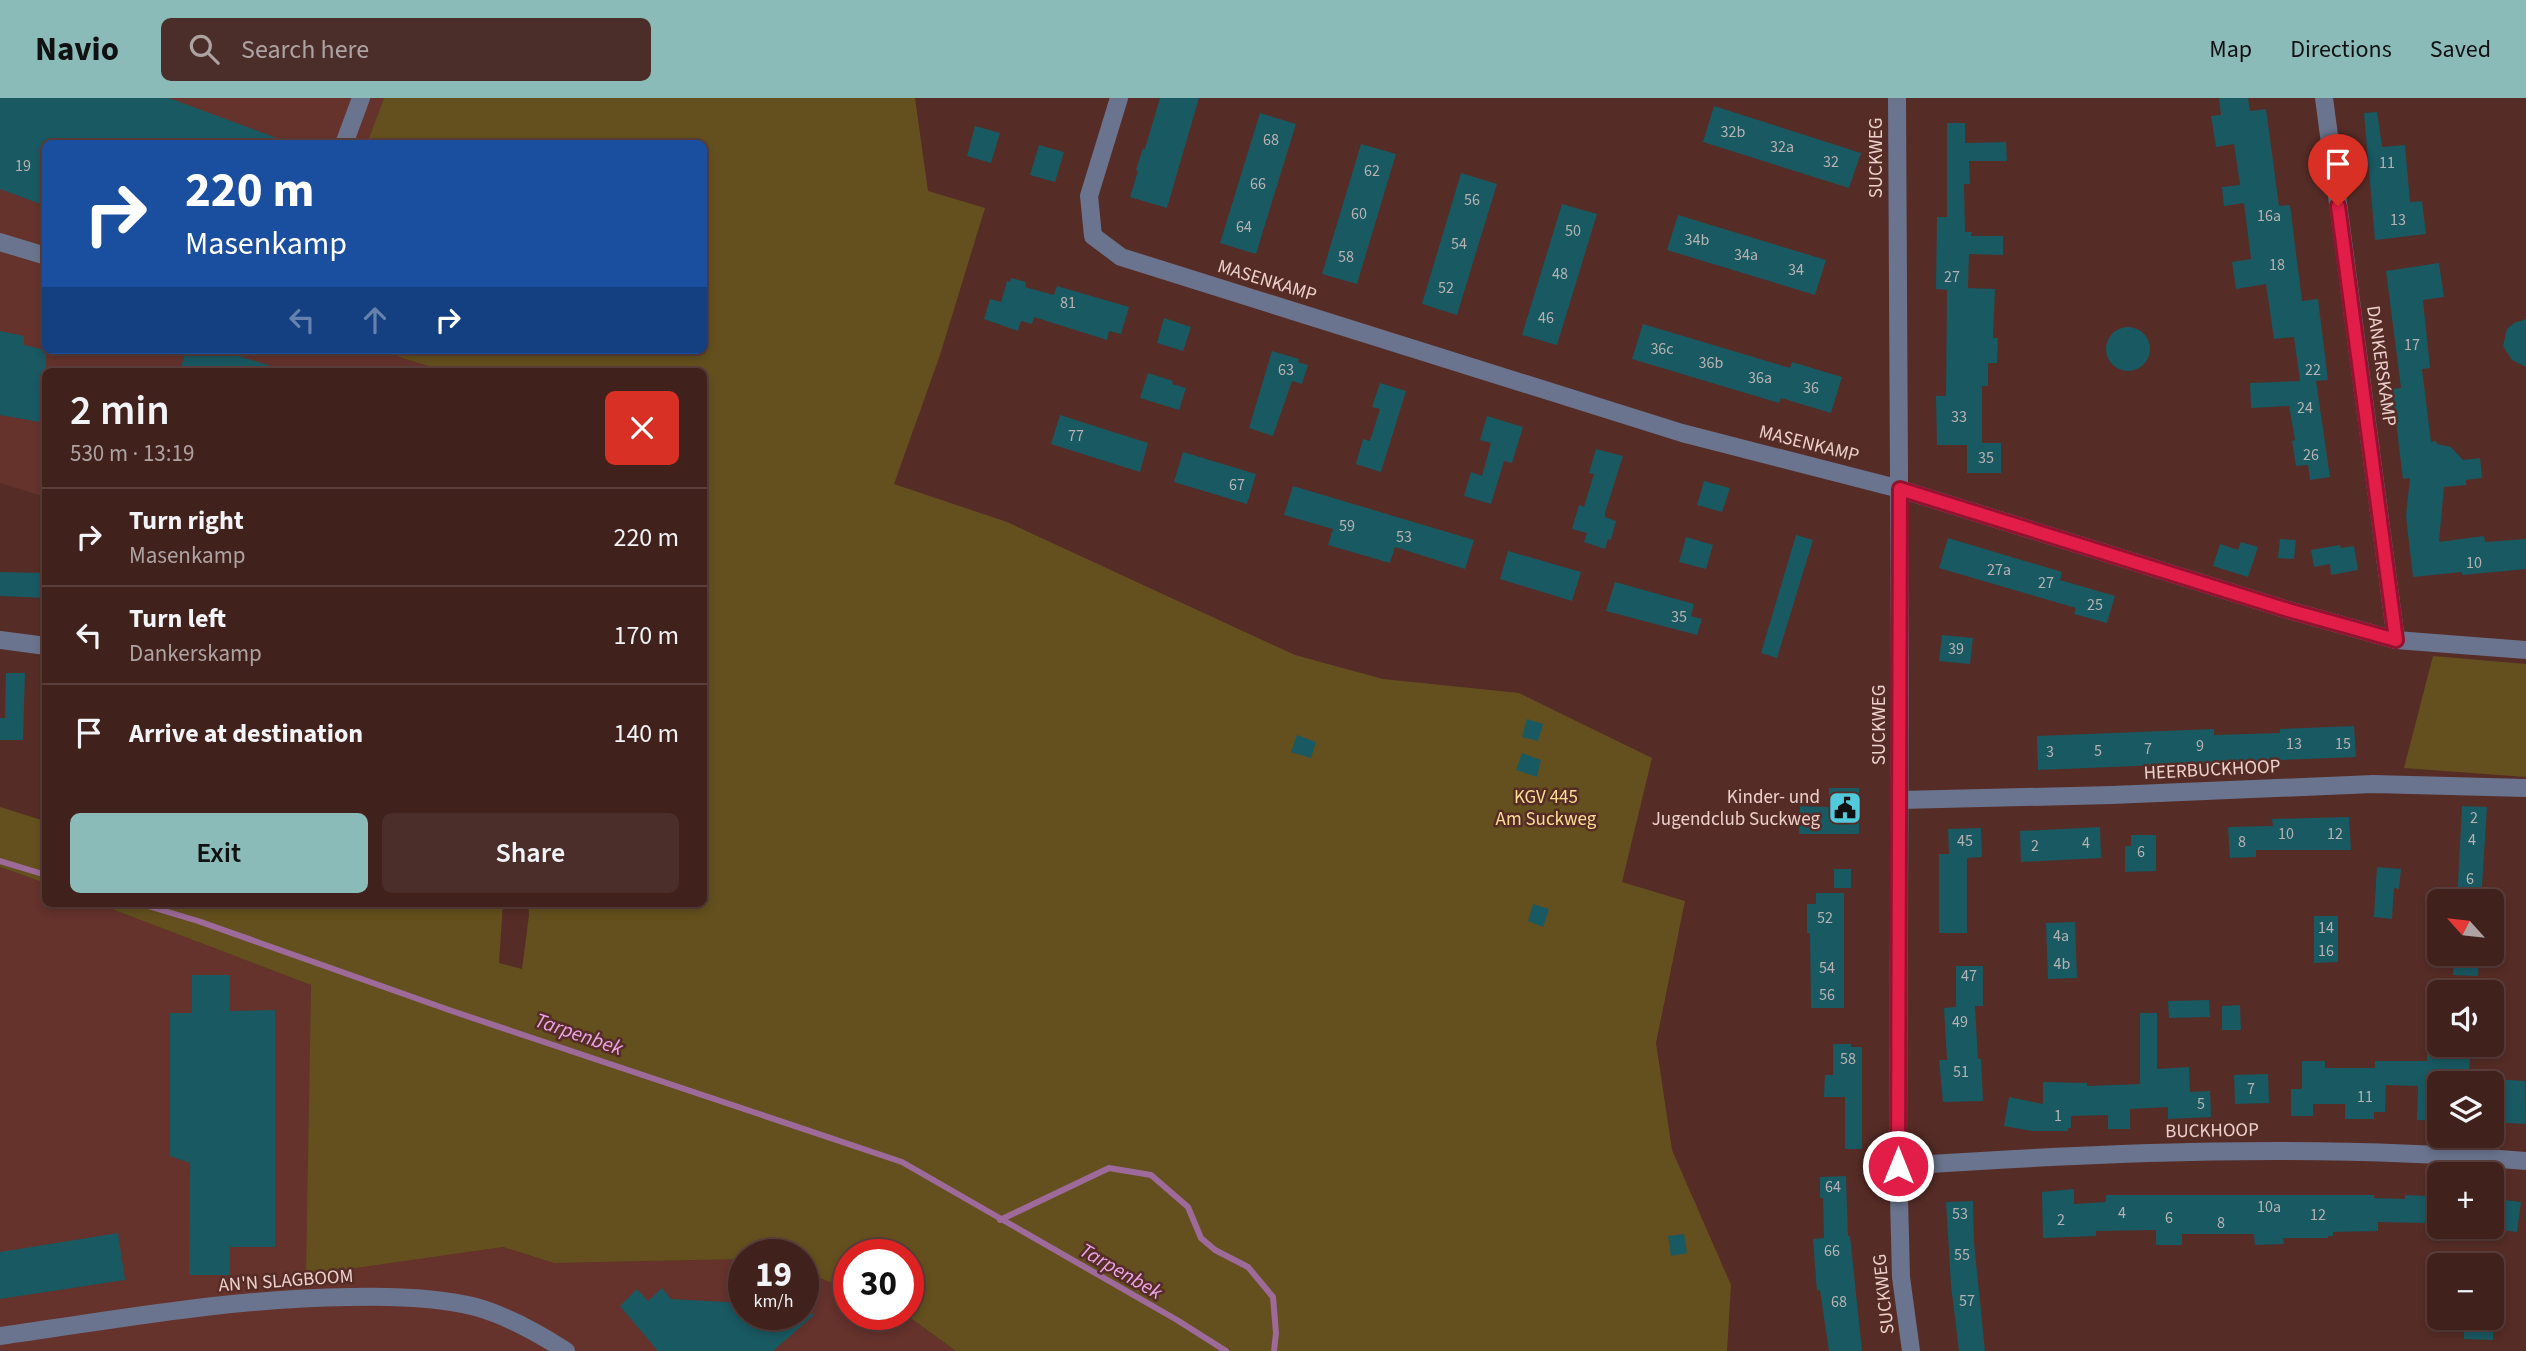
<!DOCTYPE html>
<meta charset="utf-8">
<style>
:root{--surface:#40211c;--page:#4b2e29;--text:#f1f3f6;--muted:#aea3a3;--line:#593e3b;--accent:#8bbbb9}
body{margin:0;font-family:"Source Sans 3",sans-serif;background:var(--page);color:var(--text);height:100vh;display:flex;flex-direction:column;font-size:26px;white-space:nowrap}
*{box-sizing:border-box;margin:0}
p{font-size:23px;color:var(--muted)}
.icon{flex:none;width:38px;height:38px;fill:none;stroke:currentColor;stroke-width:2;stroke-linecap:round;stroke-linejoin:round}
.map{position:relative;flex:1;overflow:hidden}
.details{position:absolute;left:42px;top:270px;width:665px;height:539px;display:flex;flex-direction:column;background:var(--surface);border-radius:10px;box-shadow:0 4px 10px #0003,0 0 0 2px var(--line)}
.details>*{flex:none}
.hud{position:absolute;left:42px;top:42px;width:665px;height:214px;border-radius:10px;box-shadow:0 4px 10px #0003,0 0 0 2px var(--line);background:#1a4fa0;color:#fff;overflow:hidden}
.needle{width:46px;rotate:297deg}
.buttons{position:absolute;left:2427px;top:791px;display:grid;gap:14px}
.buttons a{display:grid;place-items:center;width:77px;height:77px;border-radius:10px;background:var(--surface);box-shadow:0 4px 10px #0003,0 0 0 2px var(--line);font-size:35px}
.speed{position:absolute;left:728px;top:1141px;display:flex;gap:14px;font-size:35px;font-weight:700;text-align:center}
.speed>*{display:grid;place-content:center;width:91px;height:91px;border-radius:50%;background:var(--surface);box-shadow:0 4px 10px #0003,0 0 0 2px var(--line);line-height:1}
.speed small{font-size:18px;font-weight:400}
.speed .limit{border:10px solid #d22;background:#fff;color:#111}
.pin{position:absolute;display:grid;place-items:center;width:60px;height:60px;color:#fff;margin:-72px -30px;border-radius:50% 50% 50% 0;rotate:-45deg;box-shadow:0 0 7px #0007}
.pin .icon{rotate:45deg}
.me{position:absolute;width:77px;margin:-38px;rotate:0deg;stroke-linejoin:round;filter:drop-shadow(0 0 5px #0008)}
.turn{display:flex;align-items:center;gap:24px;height:147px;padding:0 28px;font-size:32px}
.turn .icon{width:91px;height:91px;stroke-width:2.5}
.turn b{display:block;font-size:49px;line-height:60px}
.lanes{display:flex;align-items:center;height:66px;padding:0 28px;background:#0003;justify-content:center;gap:35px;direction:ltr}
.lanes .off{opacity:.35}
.round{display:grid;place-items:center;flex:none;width:74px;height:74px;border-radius:10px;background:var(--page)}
.head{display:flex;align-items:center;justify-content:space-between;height:119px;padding:0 28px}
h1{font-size:42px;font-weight:600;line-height:52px}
.action{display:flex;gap:14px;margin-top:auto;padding:14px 28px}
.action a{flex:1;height:80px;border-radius:10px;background:var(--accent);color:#111;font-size:28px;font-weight:600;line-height:80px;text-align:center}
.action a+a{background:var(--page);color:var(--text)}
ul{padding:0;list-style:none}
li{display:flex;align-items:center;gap:21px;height:98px;padding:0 28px;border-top:2px solid var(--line)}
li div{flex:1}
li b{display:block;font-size:26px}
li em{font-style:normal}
header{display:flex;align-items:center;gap:42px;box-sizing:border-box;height:98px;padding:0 35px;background:var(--accent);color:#111}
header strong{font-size:33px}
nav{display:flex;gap:38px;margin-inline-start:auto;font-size:24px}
.search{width:490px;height:63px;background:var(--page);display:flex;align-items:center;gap:18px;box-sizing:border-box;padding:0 24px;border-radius:10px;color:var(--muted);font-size:26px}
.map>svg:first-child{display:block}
.built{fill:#65322c}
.green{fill:#63501e}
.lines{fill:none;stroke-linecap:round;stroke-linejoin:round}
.stream{stroke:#9d6a9a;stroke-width:6}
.building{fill:#195962}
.minor{stroke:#6a748e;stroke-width:18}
.route-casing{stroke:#92132f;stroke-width:18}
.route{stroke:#e11d48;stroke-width:12}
.labels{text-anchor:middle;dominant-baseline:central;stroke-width:5;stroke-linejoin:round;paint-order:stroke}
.number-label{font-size:16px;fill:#b7b2b2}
.street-label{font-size:19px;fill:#ecd0cc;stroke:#562c26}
.park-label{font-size:19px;fill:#fbdd93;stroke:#562c26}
.poi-label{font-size:19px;fill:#ecd0cc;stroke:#562c26;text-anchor:end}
.water-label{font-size:21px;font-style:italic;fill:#eca4e9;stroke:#562c26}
</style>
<header>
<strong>Navio</strong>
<div class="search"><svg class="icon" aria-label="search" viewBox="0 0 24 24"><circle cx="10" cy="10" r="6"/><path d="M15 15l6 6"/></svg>Search here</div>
<nav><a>Map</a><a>Directions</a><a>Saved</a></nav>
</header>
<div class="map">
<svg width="2526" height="1253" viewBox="0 0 2526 1253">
<rect width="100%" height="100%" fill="#562c26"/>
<g class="built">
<polygon points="0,0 384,0 367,45 46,46 46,252 377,252 444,273 46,273 45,399 0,385"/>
<polygon points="0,769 45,785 46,805 96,805 311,887 307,1176 503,1149 554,1165 744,1161 744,1216 803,1216 803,1173 849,1192 849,1216 905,1216 956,1253 0,1253"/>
</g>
<g class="green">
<polygon points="384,0 915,0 928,93 985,110 940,257 894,386 1007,424 1295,557 1383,581 1519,595 1652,660 1622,784 1685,803 1656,945 1672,1052 1731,1187 1727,1253 956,1253 905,1216 908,1216 908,1157 849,1157 849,1192 803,1173 803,1157 744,1157 744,1161 554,1165 503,1149 306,1177 311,887 96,805 503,805 499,865 522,871 529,817 528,805 704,805 704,273 444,273 377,252 704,252 704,46 367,45"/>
<polygon points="2433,558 2526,566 2526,679 2404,670"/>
<polygon points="0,709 45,723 45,785 0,769"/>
</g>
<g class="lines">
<g class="stream">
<polyline points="0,763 46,777"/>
<polyline points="138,805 198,823 452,913 902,1064 1177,1222 1226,1253"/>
<polyline points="1000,1122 1109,1070 1151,1077 1188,1109 1201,1140 1215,1152 1248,1169 1273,1199 1276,1235 1274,1253"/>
</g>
</g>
<g class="building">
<polygon points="0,0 169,0 288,44 287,46 46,46 46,108 0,91"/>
<polygon points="1160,0 1199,0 1167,110 1130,99 1138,73 1136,72 1143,50 1145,51"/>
<polygon points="2219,0 2248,0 2250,13 2266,11 2279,108 2290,107 2302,203 2318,201 2328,282 2316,283 2330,379 2310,382 2308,367 2296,368 2292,343 2295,342 2289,308 2251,310 2250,285 2300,283 2294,239 2274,241 2266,186 2236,191 2232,164 2251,161 2244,105 2224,108 2222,89 2240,87 2234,46 2216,49 2211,18 2221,17"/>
<polygon points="1714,8 1861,55 1849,90 1703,44"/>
<polygon points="2377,14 2382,49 2405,47 2410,104 2422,103 2426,136 2375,142 2364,15"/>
<polygon points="1260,15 1296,26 1256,156 1220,145"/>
<polygon points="1947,25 1965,25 1965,45 2006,44 2007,63 1969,63 1970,86 1964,86 1965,134 1972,134 1971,138 2003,138 2003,157 1969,156 1968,190 1995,191 1993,240 1998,240 1997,265 1988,265 1988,288 1982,288 1982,345 2001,345 2001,375 1967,375 1967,347 1937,347 1936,298 1946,298 1947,192 1936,191 1937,119 1947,119"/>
<polygon points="975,28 1000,35 991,65 967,58"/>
<polygon points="1361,46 1396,56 1357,186 1322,176"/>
<polygon points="1039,47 1064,54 1055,84 1030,77"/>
<polygon points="1461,75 1497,86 1457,217 1422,206"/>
<polygon points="1562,106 1597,116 1557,247 1522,237"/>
<polygon points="1678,117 1826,162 1815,197 1667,152"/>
<polygon points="2439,165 2444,199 2423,202 2430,270 2422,271 2431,344 2436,343 2437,346 2451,349 2463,362 2480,360 2482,380 2466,382 2466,387 2444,389 2439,444 2484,438 2485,444 2526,441 2526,471 2462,477 2462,474 2413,479 2406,418 2410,380 2403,381 2392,291 2401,290 2386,173"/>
<polygon points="1011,180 1026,184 1025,189 1054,197 1057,188 1129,209 1121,236 1109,233 1107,242 1034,219 1032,226 1021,223 1018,233 984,221 990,201 1001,204 1007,183 1010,184"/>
<polygon points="1164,220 1191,229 1183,253 1157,245"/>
<polygon points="2526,221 2526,269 2512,262 2503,248 2507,231 2514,225"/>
<polygon points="1643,226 1790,270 1792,264 1842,279 1831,315 1781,300 1779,305 1632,261"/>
<circle cx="2128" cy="251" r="22"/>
<polygon points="0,233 24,238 24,247 46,252 46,325 0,317"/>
<polygon points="186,252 219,252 275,269 274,273 180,273"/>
<polygon points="1272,253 1299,261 1298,264 1308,267 1302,286 1292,283 1273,338 1249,330"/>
<polygon points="1148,275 1173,283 1172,286 1186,290 1179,312 1140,300"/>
<polygon points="1380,285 1406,293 1381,374 1356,366 1363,341 1370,343 1380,311 1372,309"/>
<polygon points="1060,317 1148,345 1140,374 1051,346"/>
<polygon points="1487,318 1523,329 1512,365 1504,363 1491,406 1464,398 1471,374 1482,378 1491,345 1480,342"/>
<polygon points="1596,351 1623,358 1605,415 1605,419 1616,423 1611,442 1608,441 1605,451 1584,444 1587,435 1572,431 1579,407 1584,409 1594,376 1589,375"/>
<polygon points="1183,354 1256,376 1247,406 1174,384"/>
<polygon points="1704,383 1730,390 1722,414 1697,407"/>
<polygon points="1293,388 1474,442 1465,471 1395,449 1390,465 1328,447 1333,431 1284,417"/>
<polygon points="1796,437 1813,442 1777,560 1761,555"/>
<polygon points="1686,439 1713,447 1706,471 1679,464"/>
<polygon points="1948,440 2062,474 2060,482 2115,498 2107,525 2074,516 2076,510 1939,470"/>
<polygon points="2280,441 2296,442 2294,461 2278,460"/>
<polygon points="2241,444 2258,449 2248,479 2213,468 2220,446 2238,452"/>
<polygon points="2340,447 2341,450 2354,448 2358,472 2331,477 2330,466 2314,469 2311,452"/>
<polygon points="1508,453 1581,474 1572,503 1500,481"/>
<polygon points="0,474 46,475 46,500 0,498"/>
<polygon points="1615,484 1694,506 1691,518 1702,521 1697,537 1606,513"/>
<polygon points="1942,537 1973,540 1970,566 1939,563"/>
<polygon points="6,575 25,575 23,642 0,642 0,620 5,620"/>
<polygon points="1527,621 1543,626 1538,643 1522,639"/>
<polygon points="2354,628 2356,659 2038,672 2037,638 2214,631 2214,637 2280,635 2280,631"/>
<polygon points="1297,637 1316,644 1311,660 1291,654"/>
<polygon points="1522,655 1541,662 1537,679 1516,672"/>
<polygon points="1829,690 1859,690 1859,736 1799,736 1800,708 1829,709"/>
<polygon points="2462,708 2487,709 2481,803 2457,803"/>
<polygon points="2349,719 2351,752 2256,752 2256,759 2230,760 2228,729 2273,728 2272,721"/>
<polygon points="2100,729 2101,760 2021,764 2020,733"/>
<polygon points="1981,730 1982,759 1967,760 1967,835 1939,835 1939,756 1949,756 1948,731"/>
<polygon points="2131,737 2156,737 2156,773 2125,774 2125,748 2131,748"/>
<polygon points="2377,769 2401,771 2399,791 2394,790 2392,821 2374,819"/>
<rect x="1834" y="771" width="17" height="19"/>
<polygon points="1816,795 1844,795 1844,910 1811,910 1810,835 1807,835 1807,806 1816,806"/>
<polygon points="1533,806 1549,811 1543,829 1528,823"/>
<polygon points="2314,818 2338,818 2338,864 2314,865"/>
<polygon points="2075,824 2077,880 2048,881 2046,825"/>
<polygon points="2454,856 2479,856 2478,878 2453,877"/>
<polygon points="1956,868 1983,868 1983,908 1975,908 1978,961 1981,961 1983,1003 1943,1004 1939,962 1947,962 1944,910 1956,909"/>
<polygon points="192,877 230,877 230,913 275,912 275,1149 230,1149 230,1177 189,1177 190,1065 170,1058 170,915 192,915"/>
<polygon points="2209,902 2210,919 2169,920 2168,903"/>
<polygon points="2240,907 2241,932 2222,932 2222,908"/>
<polygon points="2140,915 2157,915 2157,971 2189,969 2190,994 2210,993 2211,1019 2168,1021 2168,1009 2130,1011 2130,1031 2108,1031 2108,1017 2071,1018 2071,1030 2068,1030 2068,1033 2032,1033 2004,1028 2009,999 2043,1006 2043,984 2087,985 2087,988 2140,986"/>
<polygon points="1833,946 1851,946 1851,949 1862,949 1862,1051 1845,1051 1845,999 1824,999 1825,977 1833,977"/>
<polygon points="2427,955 2470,957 2469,974 2444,972 2443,985 2440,985 2440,1023 2417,1022 2418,988 2386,987 2385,1014 2374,1014 2374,1021 2345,1021 2345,1006 2313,1006 2313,1018 2291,1018 2291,991 2302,991 2302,963 2325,963 2325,970 2375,970 2375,963 2427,963"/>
<polygon points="2268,976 2269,1005 2235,1006 2234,977"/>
<polygon points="2492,981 2525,983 2526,1026 2492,1024"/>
<polygon points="1846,1078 1848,1138 1850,1138 1862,1253 1829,1253 1820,1192 1817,1193 1813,1141 1824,1140 1823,1100 1820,1100 1820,1079"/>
<polygon points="2074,1091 2074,1106 2106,1104 2106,1097 2374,1097 2374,1100 2405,1101 2405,1097 2427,1098 2426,1125 2378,1124 2378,1133 2333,1134 2333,1138 2328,1138 2328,1140 2283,1140 2284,1146 2255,1147 2254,1136 2182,1136 2182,1147 2156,1147 2156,1132 2096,1133 2096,1138 2043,1140 2042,1094"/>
<polygon points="2497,1101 2521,1104 2517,1134 2493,1131"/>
<polygon points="1973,1103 1974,1144 1985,1253 1959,1253 1951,1187 1946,1104"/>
<polygon points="118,1135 125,1182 0,1201 0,1154"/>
<polygon points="1684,1136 1687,1155 1671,1158 1668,1138"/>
<polygon points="662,1190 671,1201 744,1205 744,1216 815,1216 773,1253 658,1253 620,1208 637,1191 648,1203"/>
<polygon points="2464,1220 2494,1220 2493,1242 2464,1241"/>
</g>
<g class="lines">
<g class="minor">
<polyline points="1119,0 1089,98 1093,138 1121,159 1682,335 1900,391 2288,512 2396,542 2526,552"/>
<polyline points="1897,0 1900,572 1898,1060 1901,1179 1911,1253"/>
<polyline points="2324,0 2396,542"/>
<polyline points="344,46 361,0"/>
<polyline points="0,144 46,158"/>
<polyline points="0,542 46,548"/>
<polyline points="1900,702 2112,697 2373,686 2526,690"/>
<path d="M 1898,1068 C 2107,1054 2317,1045 2526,1063"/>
<path d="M 0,1238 C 115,1222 232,1200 349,1199 C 388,1198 438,1199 476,1209 C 508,1218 538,1235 566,1253"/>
</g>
</g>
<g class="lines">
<defs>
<polyline id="route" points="1898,1068 1900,391 2288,512 2396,542 2338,108"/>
</defs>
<use href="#route" class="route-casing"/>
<use href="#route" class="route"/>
</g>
<defs>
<symbol id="civic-square" viewBox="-11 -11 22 22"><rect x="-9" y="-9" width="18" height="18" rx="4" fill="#53cadc" stroke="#562c26"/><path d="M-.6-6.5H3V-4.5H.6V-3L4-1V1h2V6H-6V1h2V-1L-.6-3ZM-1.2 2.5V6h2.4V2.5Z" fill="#111"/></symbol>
</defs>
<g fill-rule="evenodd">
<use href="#civic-square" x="1826" y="691" width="38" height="38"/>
</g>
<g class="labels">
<g class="number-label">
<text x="1733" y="34">32b</text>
<text x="1271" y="42">68</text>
<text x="1782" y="49">32a</text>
<text x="1831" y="64">32</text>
<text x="2387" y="65">11</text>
<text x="23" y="68">19</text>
<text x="1372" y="73">62</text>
<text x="1258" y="86">66</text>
<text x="1472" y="102">56</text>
<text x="1359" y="116">60</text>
<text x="2269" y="118">16a</text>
<text x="2398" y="122">13</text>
<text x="1244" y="129">64</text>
<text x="1573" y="133">50</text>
<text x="1697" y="142">34b</text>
<text x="1459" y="146">54</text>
<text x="1746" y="157">34a</text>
<text x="1346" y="159">58</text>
<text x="2277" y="167">18</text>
<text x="1796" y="172">34</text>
<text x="1560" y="176">48</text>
<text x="1952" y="179">27</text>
<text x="1446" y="190">52</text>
<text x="1068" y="205">81</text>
<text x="1546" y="220">46</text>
<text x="2412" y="247">17</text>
<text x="1662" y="251">36c</text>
<text x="1711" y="265">36b</text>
<text x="1286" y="272">63</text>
<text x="2313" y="272">22</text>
<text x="1760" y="280">36a</text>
<text x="1811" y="290">36</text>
<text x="2305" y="310">24</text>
<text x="1959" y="319">33</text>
<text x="1076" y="338">77</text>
<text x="2311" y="357">26</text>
<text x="1986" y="360">35</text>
<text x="1237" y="387">67</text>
<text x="1347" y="428">59</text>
<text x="1404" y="439">53</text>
<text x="2474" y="465">10</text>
<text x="1999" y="472">27a</text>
<text x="2046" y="485">27</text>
<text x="2095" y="507">25</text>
<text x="1679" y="519">35</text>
<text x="1956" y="551">39</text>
<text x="2294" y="646">13</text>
<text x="2343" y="646">15</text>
<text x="2200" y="648">9</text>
<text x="2148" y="651">7</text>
<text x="2098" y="653">5</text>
<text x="2050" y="654">3</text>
<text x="2474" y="720">2</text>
<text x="2286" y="736">10</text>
<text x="2335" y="736">12</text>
<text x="2472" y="742">4</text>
<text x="1965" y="743">45</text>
<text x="2242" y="744">8</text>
<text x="2086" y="745">4</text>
<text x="2035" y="748">2</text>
<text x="2141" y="754">6</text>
<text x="2470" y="781">6</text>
<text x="1825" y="820">52</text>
<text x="2326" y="830">14</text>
<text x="2061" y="838">4a</text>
<text x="2326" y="853">16</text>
<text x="2062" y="866">4b</text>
<text x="1827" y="870">54</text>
<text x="1969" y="878">47</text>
<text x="1827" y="897">56</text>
<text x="1960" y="924">49</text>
<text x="1848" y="961">58</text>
<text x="1961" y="974">51</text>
<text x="2251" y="991">7</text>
<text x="2365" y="999">11</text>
<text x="2201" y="1006">5</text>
<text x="2058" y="1018">1</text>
<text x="1833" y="1089">64</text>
<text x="2269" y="1109">10a</text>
<text x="2122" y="1115">4</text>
<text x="1960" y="1116">53</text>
<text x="2318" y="1117">12</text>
<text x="2169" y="1120">6</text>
<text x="2061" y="1122">2</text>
<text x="2221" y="1125">8</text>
<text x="1832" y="1153">66</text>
<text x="1962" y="1157">55</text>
<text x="1967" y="1203">57</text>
<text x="1839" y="1204">68</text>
</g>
<g class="street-label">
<text transform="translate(1876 60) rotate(-90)">SUCKWEG</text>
<text transform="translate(1267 183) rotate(17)">MASENKAMP</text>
<text transform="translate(2381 268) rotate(82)">DANKERSKAMP</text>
<text transform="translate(1809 346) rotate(14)">MASENKAMP</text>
<text transform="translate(1879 627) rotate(-90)">SUCKWEG</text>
<text transform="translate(2212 672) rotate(-3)">HEERBUCKHOOP</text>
<text transform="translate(2212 1033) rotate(-1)">BUCKHOOP</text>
<text transform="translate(286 1183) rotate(-4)">AN'N SLAGBOOM</text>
<text transform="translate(1884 1196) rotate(-96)">SUCKWEG</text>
</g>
<g class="park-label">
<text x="1546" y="699">KGV 445<tspan x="1546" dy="22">Am Suckweg</tspan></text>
</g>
<g class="poi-label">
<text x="1820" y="699">Kinder- und<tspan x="1820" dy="22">Jugendclub Suckweg</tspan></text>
</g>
<g class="water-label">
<text transform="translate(579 936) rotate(19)">Tarpenbek</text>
<text transform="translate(1121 1173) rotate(30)">Tarpenbek</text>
</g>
</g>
</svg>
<div class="buttons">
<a><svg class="needle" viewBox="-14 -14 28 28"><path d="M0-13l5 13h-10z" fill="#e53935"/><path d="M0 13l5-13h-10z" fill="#aea3a3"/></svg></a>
<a><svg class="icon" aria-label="sound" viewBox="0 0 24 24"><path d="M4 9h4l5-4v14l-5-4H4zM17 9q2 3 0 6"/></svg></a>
<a><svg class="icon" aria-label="layers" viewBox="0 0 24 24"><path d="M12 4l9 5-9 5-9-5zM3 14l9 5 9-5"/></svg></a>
<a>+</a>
<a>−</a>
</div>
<div class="speed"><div>19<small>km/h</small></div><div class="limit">30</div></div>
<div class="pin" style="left:2338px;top:108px;background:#d93025"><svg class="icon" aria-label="arrive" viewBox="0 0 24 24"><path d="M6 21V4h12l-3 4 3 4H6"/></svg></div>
<svg class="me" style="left:1898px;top:1068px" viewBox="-20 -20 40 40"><circle r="17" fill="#e11d48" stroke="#fff" stroke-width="3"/><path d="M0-11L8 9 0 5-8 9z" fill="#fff"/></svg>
<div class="hud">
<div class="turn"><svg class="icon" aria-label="right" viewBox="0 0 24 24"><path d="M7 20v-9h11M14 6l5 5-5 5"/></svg><div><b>220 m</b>Masenkamp</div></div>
<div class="lanes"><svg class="icon off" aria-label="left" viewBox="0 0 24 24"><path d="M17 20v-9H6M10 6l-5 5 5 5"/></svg><svg class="icon off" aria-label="ahead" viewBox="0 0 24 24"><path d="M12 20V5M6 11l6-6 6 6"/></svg><svg class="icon" aria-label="right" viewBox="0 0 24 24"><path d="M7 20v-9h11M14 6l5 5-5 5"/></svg></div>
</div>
<section class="details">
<div class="head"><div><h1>2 min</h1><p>530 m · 13:19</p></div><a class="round" style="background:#d93025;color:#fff"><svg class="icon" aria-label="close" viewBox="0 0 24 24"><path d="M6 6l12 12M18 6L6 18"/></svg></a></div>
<ul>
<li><svg class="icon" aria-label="right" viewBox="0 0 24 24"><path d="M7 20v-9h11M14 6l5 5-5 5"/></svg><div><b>Turn right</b><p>Masenkamp</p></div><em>220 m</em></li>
<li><svg class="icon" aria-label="left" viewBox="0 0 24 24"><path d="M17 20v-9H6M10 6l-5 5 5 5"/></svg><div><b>Turn left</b><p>Dankerskamp</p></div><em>170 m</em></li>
<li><svg class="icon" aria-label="arrive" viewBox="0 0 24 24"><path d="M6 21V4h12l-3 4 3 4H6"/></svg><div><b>Arrive at destination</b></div><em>140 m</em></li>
</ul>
<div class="action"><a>Exit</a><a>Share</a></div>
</section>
</div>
